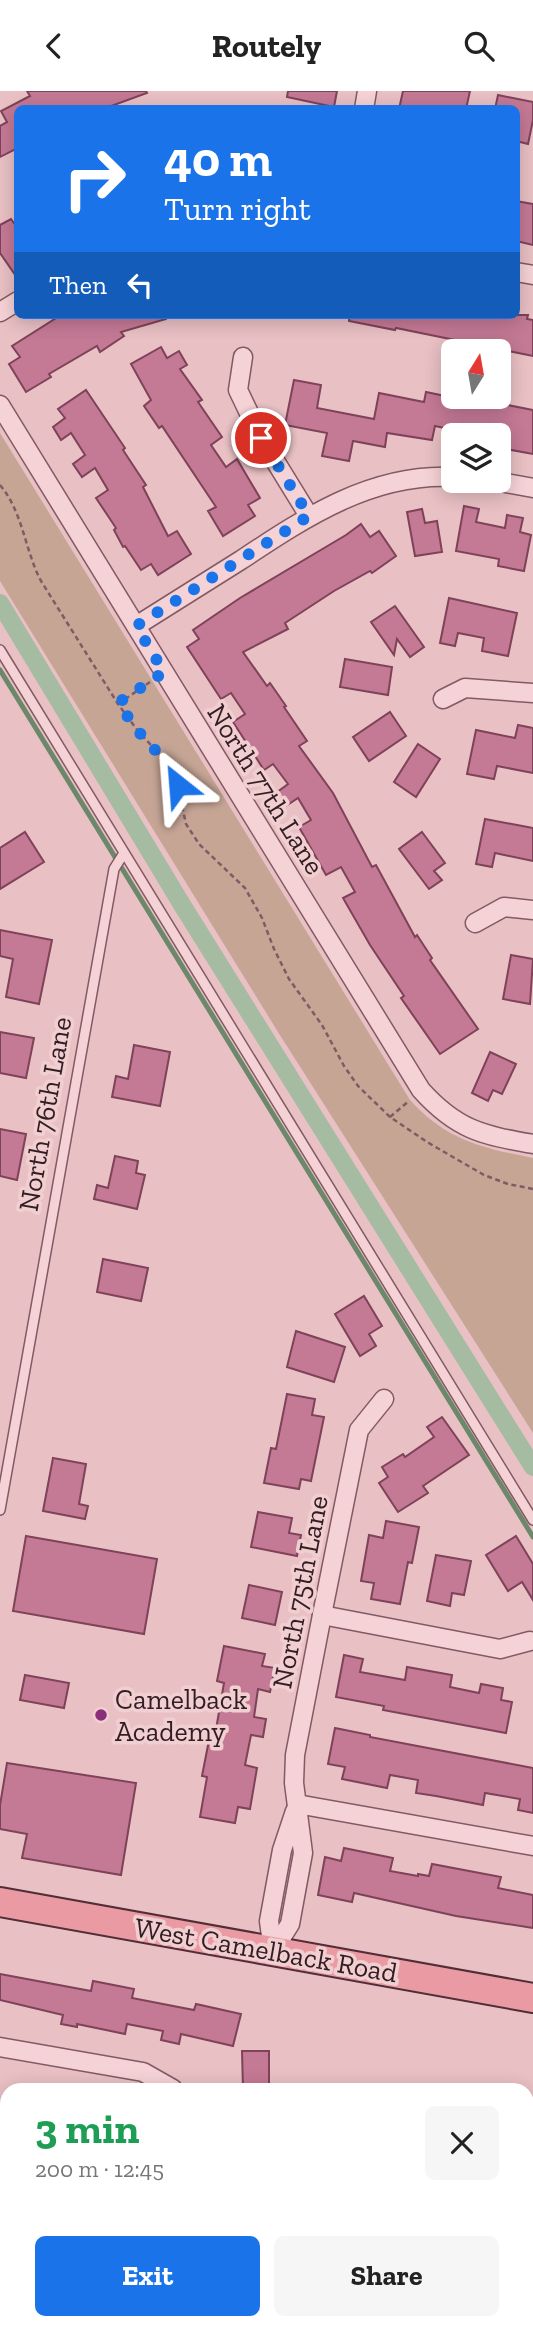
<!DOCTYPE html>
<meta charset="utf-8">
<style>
:root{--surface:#fff;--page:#f6f6f6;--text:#222;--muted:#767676;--accent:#1a73e8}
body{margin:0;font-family:"Zilla Slab",serif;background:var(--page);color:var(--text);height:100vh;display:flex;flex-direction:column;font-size:26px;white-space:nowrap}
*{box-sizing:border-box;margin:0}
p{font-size:23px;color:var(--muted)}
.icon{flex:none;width:38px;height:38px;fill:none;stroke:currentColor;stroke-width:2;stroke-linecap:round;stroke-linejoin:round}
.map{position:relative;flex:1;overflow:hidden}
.details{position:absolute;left:0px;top:1992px;width:534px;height:247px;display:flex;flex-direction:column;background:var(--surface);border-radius:21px 21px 0 0;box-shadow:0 4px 18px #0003}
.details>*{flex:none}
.guide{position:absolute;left:14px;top:14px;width:506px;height:214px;border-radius:10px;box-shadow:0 4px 18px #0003;background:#1a73e8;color:#fff;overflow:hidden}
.needle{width:46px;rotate:11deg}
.fabs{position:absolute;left:441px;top:248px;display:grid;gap:14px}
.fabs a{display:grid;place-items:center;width:70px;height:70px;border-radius:10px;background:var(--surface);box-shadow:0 4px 18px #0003;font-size:35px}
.pin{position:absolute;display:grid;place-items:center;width:60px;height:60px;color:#fff;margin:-30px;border:4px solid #fff;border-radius:50%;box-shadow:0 2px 7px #0007}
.me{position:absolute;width:77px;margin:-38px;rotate:332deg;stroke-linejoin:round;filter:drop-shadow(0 0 5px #0008)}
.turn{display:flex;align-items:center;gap:24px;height:147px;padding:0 35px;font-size:32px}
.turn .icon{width:91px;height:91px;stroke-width:2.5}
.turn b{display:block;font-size:49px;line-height:60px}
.then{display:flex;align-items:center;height:66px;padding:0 35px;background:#0003;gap:14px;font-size:26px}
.round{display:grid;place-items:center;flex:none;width:74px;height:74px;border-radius:10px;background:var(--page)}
.summary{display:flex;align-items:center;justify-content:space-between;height:119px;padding:0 35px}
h1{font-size:42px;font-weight:700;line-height:52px;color:#1e9e55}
.cta{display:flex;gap:14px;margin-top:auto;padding:14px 35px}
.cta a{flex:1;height:80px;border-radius:10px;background:var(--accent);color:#fff;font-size:28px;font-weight:700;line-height:80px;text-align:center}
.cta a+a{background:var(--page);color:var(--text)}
header{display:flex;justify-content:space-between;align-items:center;height:91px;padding:0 35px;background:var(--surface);font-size:32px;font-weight:700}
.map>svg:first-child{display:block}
.green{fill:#c6a595}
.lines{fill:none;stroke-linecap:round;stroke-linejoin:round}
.stream{stroke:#6c886b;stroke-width:5}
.canal{stroke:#a5bca3;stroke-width:18}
.building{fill:#c47995;stroke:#7e4259;stroke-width:2}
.lane-casing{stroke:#815a64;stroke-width:12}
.street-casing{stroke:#815a64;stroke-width:21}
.primary-casing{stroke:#4f2e38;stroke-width:32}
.path{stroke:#815a64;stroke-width:2.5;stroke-dasharray:5 3.5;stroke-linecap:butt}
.lane{stroke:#f5d2d5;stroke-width:9}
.street{stroke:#f5d2d5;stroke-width:18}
.primary{stroke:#ea9aa2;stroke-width:28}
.route{stroke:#1a73e8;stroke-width:12;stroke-dasharray:0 21.6}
.poi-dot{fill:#8a2f78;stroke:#f1cfd1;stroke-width:2.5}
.labels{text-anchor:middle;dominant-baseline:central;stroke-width:7;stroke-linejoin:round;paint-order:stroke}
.street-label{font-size:28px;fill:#321d23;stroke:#f1cfd1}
.poi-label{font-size:28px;fill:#321d23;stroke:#f1cfd1;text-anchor:start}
</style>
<header><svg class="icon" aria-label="back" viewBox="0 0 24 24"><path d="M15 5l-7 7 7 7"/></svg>Routely<svg class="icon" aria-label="search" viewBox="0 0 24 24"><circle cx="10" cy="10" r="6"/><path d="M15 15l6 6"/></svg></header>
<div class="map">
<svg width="533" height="2238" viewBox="0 0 533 2238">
<rect width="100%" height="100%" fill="#e9c0c4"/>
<path class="green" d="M 0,342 L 410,1009 C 446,1049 482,1057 533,1067 L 533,1342 L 278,941 L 0,490 Z"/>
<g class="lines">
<polyline class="stream" points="0,579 533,1446"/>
<polyline class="canal" points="0,512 184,817 533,1376"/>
</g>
<g class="building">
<polygon points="27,0 146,0 147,2 103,18 18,18 18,57 0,66 0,35 7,31 1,20 30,5"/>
<polygon points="288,0 337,0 334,16 287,6"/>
<polygon points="403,0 470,0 466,18 399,18"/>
<polygon points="498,4 533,11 533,29 528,53 516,50 516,18 495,18"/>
<polygon points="516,110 533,113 533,154 516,150"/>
<polygon points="11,128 18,138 18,188 0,162 0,134"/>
<polygon points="61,224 166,224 166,228 121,241 124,245 100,261 97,255 49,283 51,286 26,301 9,273 20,266 12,255"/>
<polygon points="350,224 528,224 527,228 533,229 533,265 396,237 395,239 349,230"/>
<polygon points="161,256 167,267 179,260 187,274 180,278 202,309 198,311 222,346 211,354 226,376 237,368 260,407 248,414 255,425 223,445 208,420 216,416 162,335 159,337 144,315 151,309 131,273"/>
<polygon points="294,289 321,294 317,317 374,328 379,302 424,311 426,301 469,310 470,306 498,306 497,312 533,319 533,363 506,358 508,344 477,338 476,345 463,345 463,341 435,335 432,349 387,342 385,356 353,350 349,370 322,365 327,342 285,334"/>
<polygon points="86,299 125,357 123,359 146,394 143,396 168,445 177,440 191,463 158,484 151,473 141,479 125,455 123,456 114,439 116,437 96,407 108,399 95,377 82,386 73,373 85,364 71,342 61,349 53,336 65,327 58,318"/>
<polygon points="464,415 479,418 476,431 505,437 507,424 523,427 520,441 531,444 524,480 498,475 499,468 456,460"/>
<polygon points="422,418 425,432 437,430 442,461 415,465 407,421"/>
<polygon points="361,433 370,446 379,440 396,465 372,482 370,480 334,500 285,532 288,538 243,561 267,595 270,592 286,615 284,616 307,650 299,655 333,702 372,776 376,774 415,846 417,844 432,867 430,869 478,938 440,963 401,907 404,905 370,854 343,807 355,801 341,776 326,784 299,736 311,729 298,707 286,715 276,702 288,693 273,673 264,679 233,631 245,623 231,602 221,608 187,556 199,548 193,539 240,507 346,444"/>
<polygon points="449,507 517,522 508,565 482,560 484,547 458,542 455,555 440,552"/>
<polygon points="395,515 424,556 410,566 397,548 394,564 371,531"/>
<polygon points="345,568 392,576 388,604 340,596"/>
<polygon points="390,621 406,645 369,670 353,646"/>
<polygon points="518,634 533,637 533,682 497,675 494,688 467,683 476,639 515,647"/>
<polygon points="418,653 440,668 416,706 394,691"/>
<polygon points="485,728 533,737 533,770 495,762 492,776 476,773"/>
<polygon points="25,741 44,771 0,798 0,757"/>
<polygon points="422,741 445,772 434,780 442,789 429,798 399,758"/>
<polygon points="0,839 52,849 39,913 6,906 13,868 0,865"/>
<polygon points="511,864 533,868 530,913 503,908"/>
<polygon points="0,941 34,947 26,987 0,982"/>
<polygon points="134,954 170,961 160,1015 112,1006 116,985 128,988"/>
<polygon points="490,961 516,973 502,1003 493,999 488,1010 472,1002"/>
<polygon points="0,1038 26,1043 17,1089 0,1085"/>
<polygon points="115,1065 138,1070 136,1082 145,1084 137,1118 94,1108 97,1094 108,1097"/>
<polygon points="103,1168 148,1177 141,1210 97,1201"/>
<polygon points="364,1205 382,1235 369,1243 376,1255 360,1265 335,1223"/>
<polygon points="296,1240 345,1256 334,1291 287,1276"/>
<polygon points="287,1303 315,1308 312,1324 324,1326 311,1390 301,1388 299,1398 264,1392 271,1357 276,1358"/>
<polygon points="442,1326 469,1364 423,1395 428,1402 398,1421 379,1392 388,1386 382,1376 403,1363 405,1366 434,1346 427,1336"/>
<polygon points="53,1367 86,1373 79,1413 88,1415 85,1428 43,1420"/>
<polygon points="258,1421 292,1427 289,1442 301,1444 297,1465 251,1456"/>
<polygon points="386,1430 419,1436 412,1472 408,1471 400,1513 371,1508 374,1492 361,1490 369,1444 383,1447"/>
<polygon points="26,1445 157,1468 144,1543 13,1520"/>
<polygon points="516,1445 533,1473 533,1509 522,1491 508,1500 486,1464"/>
<polygon points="436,1464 471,1470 464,1504 452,1502 450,1515 427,1510"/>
<polygon points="249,1494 282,1501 275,1534 242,1527"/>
<polygon points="224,1555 265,1563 262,1575 275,1577 270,1601 258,1598 254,1626 266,1628 263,1646 251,1644 245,1674 257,1677 250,1718 238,1716 235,1732 200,1726 207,1686 202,1685 209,1649 214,1650 224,1592 217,1590"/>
<polygon points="344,1564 363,1568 360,1581 405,1589 407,1576 452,1584 450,1596 479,1602 481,1593 503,1597 501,1609 512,1611 506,1642 383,1619 384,1615 336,1606"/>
<polygon points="25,1584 69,1592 64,1617 20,1609"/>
<polygon points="335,1637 370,1644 370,1646 533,1677 533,1722 518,1719 520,1708 485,1702 483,1714 436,1705 416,1702 418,1689 390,1684 387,1697 342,1688 345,1676 328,1673"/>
<polygon points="7,1672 136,1692 121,1784 22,1767 27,1743 0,1738 0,1714"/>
<polygon points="344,1757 393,1767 390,1780 418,1785 418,1783 429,1785 432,1773 501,1786 498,1797 533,1804 533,1837 456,1825 354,1802 352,1811 318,1804 325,1766 341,1770"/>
<polygon points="0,1883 91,1900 93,1890 134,1898 132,1907 194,1919 196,1913 241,1923 233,1955 181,1943 179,1953 161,1949 163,1940 127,1933 125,1943 77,1933 77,1936 61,1933 63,1924 0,1909"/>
<polygon points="242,1960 269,1960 269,1998 243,1998"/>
</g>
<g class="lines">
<defs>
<g id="lane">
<polyline points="0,559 533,1429"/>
<polyline points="0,1419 114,778 124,762"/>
</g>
<g id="street">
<polyline points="364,18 367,0"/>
<polyline points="516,181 533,184"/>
<polyline points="0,221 18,210"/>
<polyline points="243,266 238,299 261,347 309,425"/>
<path d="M 0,314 L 421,999 C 457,1039 482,1044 533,1053"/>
<polyline points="495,390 533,397"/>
<path d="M 136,535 C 171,513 206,491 241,469 C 306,426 372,382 453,386"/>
<polyline points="443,608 465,597 533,602"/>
<polyline points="475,832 504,816 533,819"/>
<polyline points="322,1524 500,1558 530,1550"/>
<polyline points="297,1713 533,1755"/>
<polyline points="273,1860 290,1833 303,1762 294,1692 295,1664 322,1524 359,1339 384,1308"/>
<polyline points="273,1860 269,1830 282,1759 295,1720"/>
<polyline points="0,1956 143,1981 173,1998"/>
<polyline points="0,2228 7,2227"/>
<polyline points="166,2231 195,2238"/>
</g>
<polyline id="primary" points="0,1811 533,1907"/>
</defs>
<use href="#lane" class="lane-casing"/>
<use href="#street" class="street-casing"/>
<use href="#primary" class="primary-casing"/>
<g class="path">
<path d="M 0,394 C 23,421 25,460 41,490 L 118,613 L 138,640 L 174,679 L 186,733 L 199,753 L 245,797 L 262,827 L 274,858 L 289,888 L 322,934 L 344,975 L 358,995 L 390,1026 L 427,1051 L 484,1084 L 508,1093 L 533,1098"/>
<polyline points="118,613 150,591"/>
<polyline points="390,1026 409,1010"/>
</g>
<use href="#lane" class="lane"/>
<use href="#street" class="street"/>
<use href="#primary" class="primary"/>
</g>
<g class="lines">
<polyline class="route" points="178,694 174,680 138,640 118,612 164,581 136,535 309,425 261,347"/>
</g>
<circle class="poi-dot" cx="101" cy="1624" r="7"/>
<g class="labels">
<g class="street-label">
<text transform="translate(266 698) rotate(58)">North 77th Lane</text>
<text transform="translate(45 1023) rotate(-80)">North 76th Lane</text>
<text transform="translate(300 1501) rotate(-79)">North 75th Lane</text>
<text transform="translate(266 1859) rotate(10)">West Camelback Road</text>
</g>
<g class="poi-label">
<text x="115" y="1608">Camelback<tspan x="115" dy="32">Academy</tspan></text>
</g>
</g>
</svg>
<div class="fabs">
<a><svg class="needle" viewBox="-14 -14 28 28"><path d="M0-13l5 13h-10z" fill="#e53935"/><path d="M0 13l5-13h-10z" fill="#767676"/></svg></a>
<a><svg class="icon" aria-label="layers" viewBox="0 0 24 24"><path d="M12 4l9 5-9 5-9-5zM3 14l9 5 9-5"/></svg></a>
</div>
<div class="pin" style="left:261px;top:347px;background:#d93025"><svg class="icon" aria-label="arrive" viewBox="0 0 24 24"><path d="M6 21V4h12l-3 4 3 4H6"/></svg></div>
<svg class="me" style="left:178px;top:694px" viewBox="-20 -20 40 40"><path d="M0-17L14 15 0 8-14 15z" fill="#1a73e8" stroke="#fff" stroke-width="4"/></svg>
<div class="guide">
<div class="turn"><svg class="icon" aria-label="right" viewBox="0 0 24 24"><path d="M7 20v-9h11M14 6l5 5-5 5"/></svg><div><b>40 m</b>Turn right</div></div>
<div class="then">Then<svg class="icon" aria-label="left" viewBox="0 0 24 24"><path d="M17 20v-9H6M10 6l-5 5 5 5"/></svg></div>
</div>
<section class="details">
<div class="summary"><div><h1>3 min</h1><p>200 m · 12:45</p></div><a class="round"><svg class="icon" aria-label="close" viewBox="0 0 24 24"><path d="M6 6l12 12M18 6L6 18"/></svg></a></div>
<div class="cta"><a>Exit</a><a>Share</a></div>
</section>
</div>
